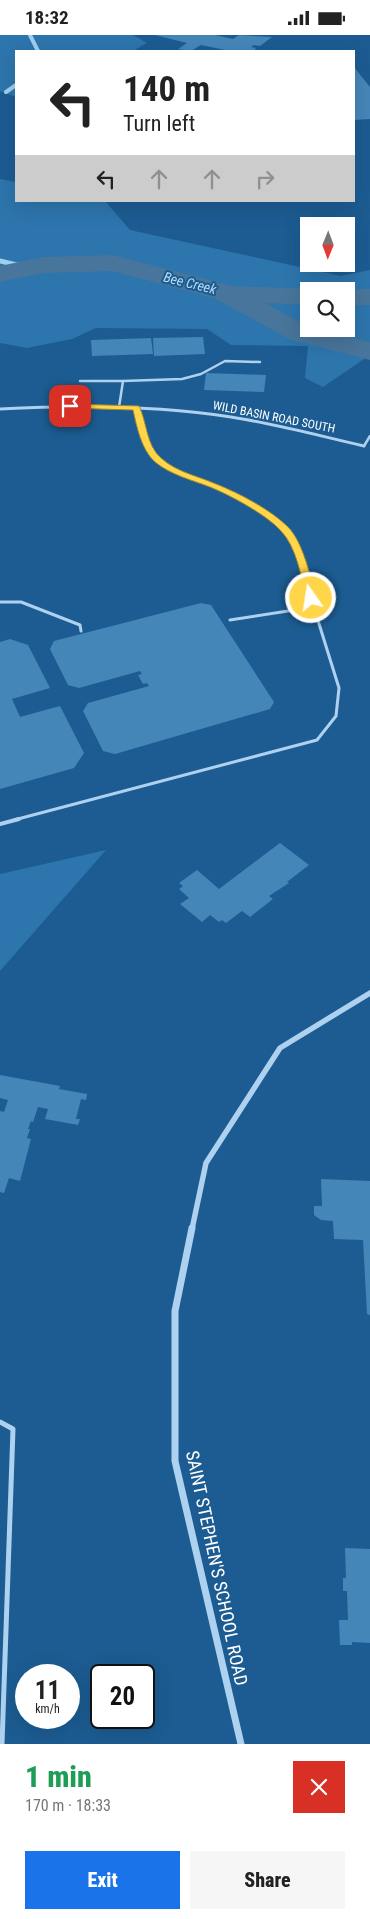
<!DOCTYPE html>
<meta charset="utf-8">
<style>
:root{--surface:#fff;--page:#f6f6f6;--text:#222;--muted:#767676;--accent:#1a73e8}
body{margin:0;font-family:"Roboto Condensed",sans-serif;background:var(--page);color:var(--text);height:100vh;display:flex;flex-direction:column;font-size:19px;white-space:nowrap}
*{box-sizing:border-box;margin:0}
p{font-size:16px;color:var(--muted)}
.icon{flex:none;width:28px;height:28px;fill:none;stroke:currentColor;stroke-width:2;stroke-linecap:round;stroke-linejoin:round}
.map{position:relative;height:1709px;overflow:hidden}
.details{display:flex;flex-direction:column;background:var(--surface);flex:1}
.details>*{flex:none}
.top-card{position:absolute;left:15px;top:15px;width:340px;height:152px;border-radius:0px;box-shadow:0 5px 20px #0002;background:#fff;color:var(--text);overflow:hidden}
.needle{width:32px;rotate:181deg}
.buttons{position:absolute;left:300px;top:182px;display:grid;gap:10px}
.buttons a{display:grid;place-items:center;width:55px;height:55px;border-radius:0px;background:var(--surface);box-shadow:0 5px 20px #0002;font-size:25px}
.speed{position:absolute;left:15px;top:1629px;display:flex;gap:10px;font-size:25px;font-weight:700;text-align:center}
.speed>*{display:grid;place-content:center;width:65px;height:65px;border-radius:50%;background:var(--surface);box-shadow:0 5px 20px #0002;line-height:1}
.speed small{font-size:12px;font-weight:400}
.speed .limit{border:2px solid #111;border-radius:8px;background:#fff;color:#111}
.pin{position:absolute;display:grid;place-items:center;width:42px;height:42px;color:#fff;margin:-21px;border-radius:10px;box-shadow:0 2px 8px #0006}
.me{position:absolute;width:55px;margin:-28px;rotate:347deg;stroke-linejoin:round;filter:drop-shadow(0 0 4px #0008)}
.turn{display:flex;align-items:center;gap:18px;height:105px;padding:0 25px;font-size:22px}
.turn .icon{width:65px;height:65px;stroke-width:2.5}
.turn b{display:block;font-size:35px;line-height:42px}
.lanes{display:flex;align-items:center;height:48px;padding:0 25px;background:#0003;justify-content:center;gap:25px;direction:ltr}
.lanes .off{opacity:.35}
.round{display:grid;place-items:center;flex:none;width:52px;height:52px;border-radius:0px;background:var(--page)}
.overview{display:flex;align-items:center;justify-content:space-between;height:85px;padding:0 25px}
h1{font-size:30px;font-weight:800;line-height:38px;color:#1e9e55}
.primary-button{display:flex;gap:10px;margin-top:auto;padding:10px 25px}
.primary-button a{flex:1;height:58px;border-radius:0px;background:var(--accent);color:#fff;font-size:20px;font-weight:800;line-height:58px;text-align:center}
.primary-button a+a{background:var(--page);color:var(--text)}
.status{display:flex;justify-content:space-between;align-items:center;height:35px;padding:0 25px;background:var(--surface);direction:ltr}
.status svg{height:14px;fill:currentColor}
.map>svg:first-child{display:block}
.green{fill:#2d75ad;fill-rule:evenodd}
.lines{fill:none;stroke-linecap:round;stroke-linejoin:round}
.stream-far1{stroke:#a0cef0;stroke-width:4}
.stream{stroke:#a0cef0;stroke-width:5}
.river{fill:#48759b;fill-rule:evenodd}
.building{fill:#4586b9}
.service-far3{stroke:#add1ee;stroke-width:2.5}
.service-far2{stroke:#add1ee;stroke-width:3}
.service-far1{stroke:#add1ee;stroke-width:4}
.service{stroke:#add1ee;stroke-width:5}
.minor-far2{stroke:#add1ee;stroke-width:3}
.minor-far1{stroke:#add1ee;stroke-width:5.5}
.minor{stroke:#add1ee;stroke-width:7}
.route{fill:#ffd54a;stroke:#a68a30}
.labels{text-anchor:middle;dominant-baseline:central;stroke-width:4;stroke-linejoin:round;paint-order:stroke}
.far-street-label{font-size:12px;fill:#fff;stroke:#1c5c92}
.far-water-label{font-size:14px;font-style:italic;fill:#b9dbf5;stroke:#1c5c92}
.near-street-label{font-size:18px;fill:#fff;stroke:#1c5c92}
</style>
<div class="status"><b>18:32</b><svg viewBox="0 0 49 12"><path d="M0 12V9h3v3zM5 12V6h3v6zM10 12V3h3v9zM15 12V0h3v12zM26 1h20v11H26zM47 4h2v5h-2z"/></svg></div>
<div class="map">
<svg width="370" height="1709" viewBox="0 0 370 1709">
<rect width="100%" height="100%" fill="#1c5c92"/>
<g class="green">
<polygon points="0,0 133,0 147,8 133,16 16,16 16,62 0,56"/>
<path d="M 0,144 L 16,147 L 16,166 L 105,166 L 130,195 L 341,241 L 370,235 L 370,320 L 323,352 L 305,343 L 308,311 L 231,310 L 207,294 L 96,293 L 72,304 L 27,313 L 0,308 ZM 346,256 L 346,294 L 309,294 L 309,256 Z"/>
<polygon points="106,815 0,936 0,839"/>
</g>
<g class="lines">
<g class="stream-far1">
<polyline points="30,0 38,16"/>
<polyline points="6,57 16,50"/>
</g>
<polyline class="stream" points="0,226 29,233"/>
<g class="river">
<polygon points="112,220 232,251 309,254 319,256 309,256 309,270 265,268 309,292 309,294 317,294 370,307 370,325 289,304 214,263 112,236 43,238 0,247 0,231 43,222"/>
<polygon points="346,254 370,254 370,270 346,270 346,256 336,256"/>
</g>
</g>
<g class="building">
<polygon points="155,0 215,0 233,4 239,0 272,2 260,11 254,10 251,12 256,13 254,16 230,16 201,10 191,16 178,14 187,8"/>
<polygon points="354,32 370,52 370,84 354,85"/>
<polygon points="203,302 205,319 154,321 153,303"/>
<polygon points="151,303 153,319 92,321 91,305"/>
<polygon points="206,338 266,340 264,357 204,355"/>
<polygon points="201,568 211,570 274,667 270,674 115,719 103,716 83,676 88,668 149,651 147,648 143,649 138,640 142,639 140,636 79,653 68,650 50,614 54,606"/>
<polygon points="10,604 28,610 50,653 12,664 20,682 60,671 84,718 74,733 0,754 0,607"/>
<polygon points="280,808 309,830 287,847 289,848 269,861 273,864 250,882 242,876 226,888 222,885 219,887 210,880 202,887 180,869 189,863 179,854 183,851 179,848 197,835 219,854"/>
<polygon points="0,1040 60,1051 59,1054 87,1059 86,1065 81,1064 76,1084 80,1084 78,1090 45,1084 48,1074 38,1072 33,1087 31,1086 28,1094 30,1094 27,1103 31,1104 20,1146 9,1143 4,1158 0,1157 0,1076 4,1077 8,1065 0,1063"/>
<polygon points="321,1144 370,1146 370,1280 367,1279 363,1205 334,1204 333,1186 321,1185 314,1180 314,1171 322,1171"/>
<polygon points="345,1513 370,1514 370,1608 352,1607 352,1610 340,1610 339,1585 348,1585 347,1556 343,1556 343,1543 346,1543"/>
</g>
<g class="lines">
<g class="service-far3">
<polyline points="80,346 123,346 119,372"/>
<polyline points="123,346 182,344 201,339 225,326 260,327"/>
<path d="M 136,372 C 139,383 140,395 145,406 C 159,438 206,446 235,461"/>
<polyline points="364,411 370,401"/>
</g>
<g class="service-far2">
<polyline points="0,567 21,567 80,590 81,596"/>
<polyline points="230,585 314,572"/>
<polyline points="14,785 317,705 336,681 339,653 311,563 302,526 286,495 252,470 232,460"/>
</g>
<polyline class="service-far1" points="0,789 19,784"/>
<polyline class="service" points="0,1387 13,1394 2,1709"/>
<path class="minor-far2" d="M 0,374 C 77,370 154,370 231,382 C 276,389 320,401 364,411"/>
<polyline class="minor-far1" points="192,1194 206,1128 280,1013 370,958"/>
<polyline class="minor" points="192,1193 175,1276 175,1426 241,1709"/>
</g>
<path class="route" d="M 70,369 L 139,371 C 147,387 146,410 161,423 C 176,437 198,441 216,449 C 239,458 271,475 288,492 C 303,507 311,543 316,563 L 314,565 L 311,566 L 306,563 C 302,543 296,511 281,496 C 267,480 230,460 210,452 C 192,445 171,440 155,427 C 141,414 137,392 133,375 L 67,373 L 66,371 Z"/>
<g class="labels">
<g class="far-street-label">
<text transform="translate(274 382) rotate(11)">WILD BASIN ROAD SOUTH</text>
</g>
<g class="far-water-label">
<text transform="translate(190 248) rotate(14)">Bee Creek</text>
</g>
<g class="near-street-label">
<text transform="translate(217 1533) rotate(78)">SAINT STEPHEN'S SCHOOL ROAD</text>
</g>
</g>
</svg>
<div class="buttons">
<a><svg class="needle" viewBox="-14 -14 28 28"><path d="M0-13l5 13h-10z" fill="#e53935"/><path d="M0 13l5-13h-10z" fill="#767676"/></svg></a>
<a><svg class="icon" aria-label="search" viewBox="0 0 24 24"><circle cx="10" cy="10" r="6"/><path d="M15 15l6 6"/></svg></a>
</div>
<div class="speed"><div>11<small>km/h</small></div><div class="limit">20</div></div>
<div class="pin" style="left:70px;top:371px;background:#d93025"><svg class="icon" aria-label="arrive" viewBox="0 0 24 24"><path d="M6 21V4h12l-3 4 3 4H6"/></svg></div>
<svg class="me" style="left:311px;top:563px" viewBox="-20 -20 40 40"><circle r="17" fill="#ffd54a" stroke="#fff" stroke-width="3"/><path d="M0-11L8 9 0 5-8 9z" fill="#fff"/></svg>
<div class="top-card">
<div class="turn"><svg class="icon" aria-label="left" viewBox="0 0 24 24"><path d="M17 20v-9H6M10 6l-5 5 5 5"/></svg><div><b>140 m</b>Turn left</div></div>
<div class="lanes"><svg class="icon" aria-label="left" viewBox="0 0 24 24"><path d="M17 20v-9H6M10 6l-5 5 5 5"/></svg><svg class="icon off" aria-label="ahead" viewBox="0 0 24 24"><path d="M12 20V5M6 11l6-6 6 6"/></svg><svg class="icon off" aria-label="ahead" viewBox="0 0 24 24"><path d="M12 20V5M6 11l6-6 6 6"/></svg><svg class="icon off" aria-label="right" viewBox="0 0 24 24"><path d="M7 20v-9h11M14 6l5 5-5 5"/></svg></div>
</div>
</div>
<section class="details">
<div class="overview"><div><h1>1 min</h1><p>170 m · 18:33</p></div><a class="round" style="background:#d93025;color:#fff"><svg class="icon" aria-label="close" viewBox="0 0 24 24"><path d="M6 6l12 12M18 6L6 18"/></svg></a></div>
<div class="primary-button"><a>Exit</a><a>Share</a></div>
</section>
